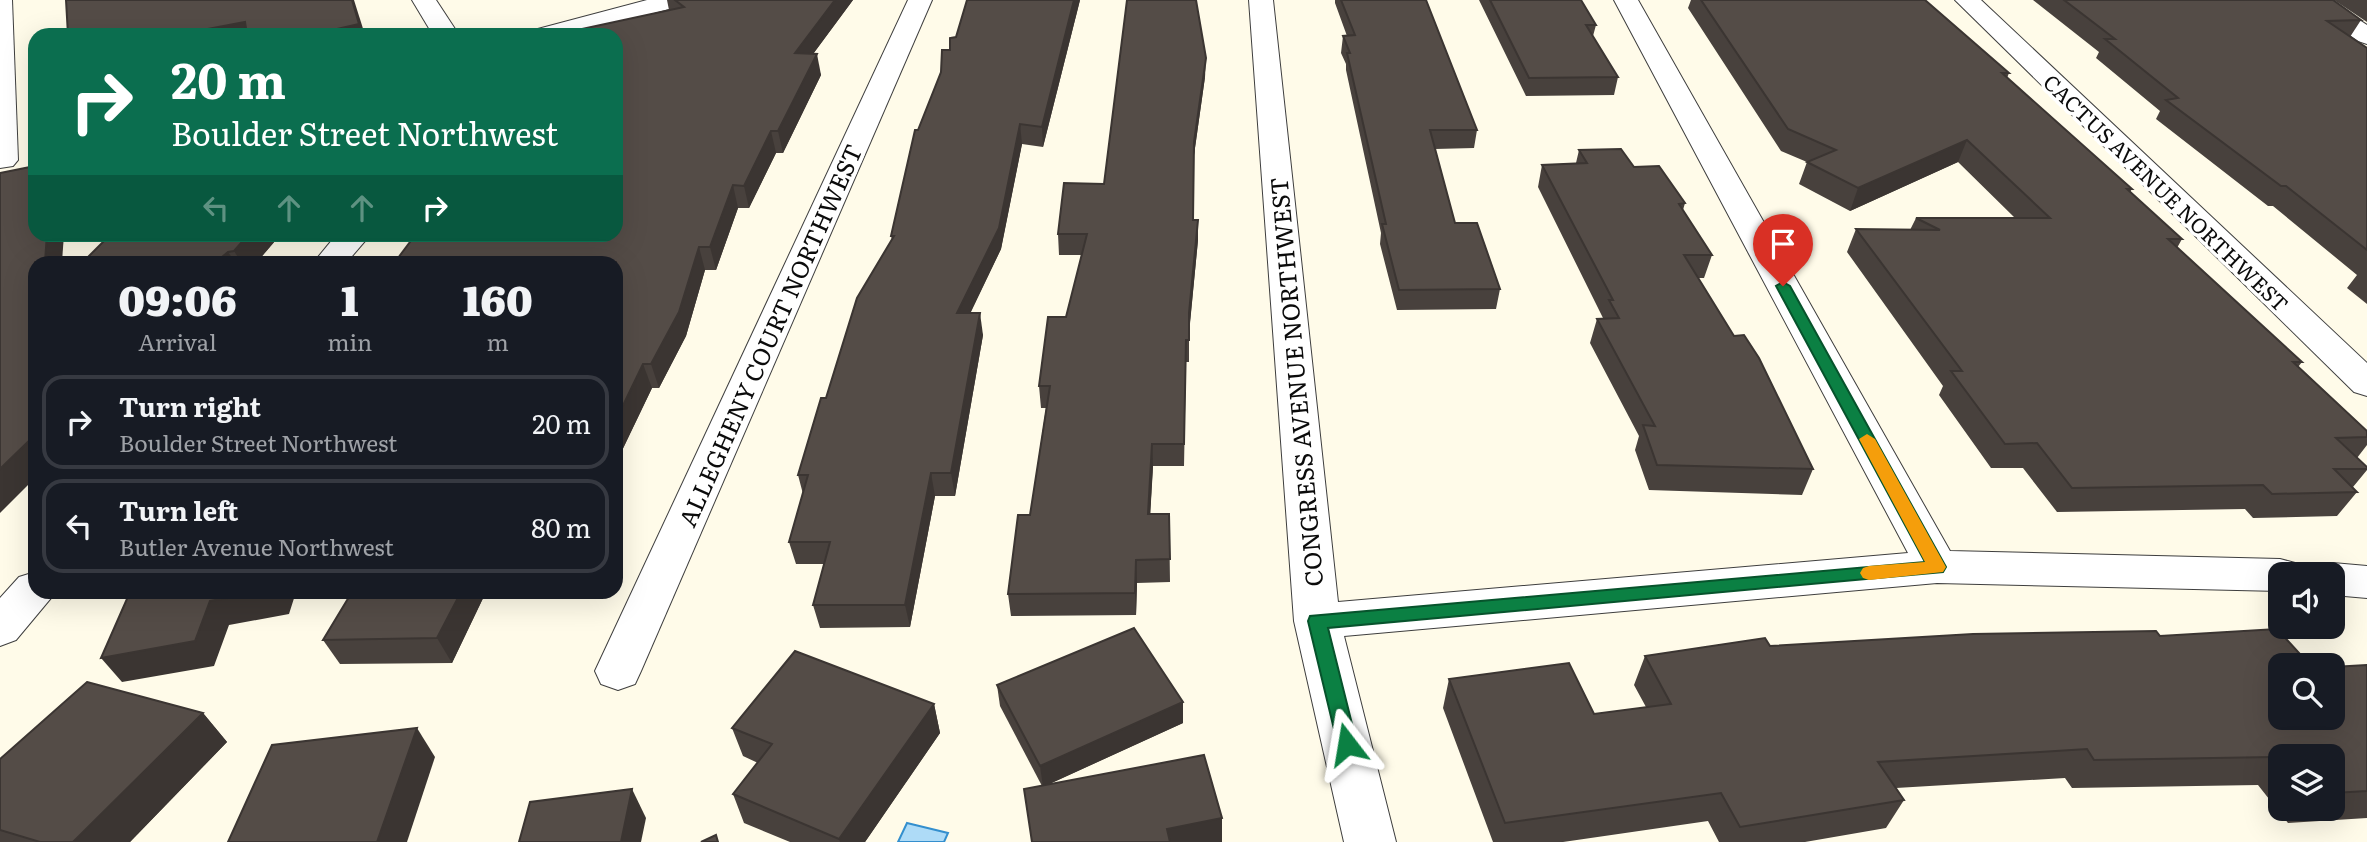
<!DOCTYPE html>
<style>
:root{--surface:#171b24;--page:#242831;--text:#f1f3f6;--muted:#9ea1a6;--line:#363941}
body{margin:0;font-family:Literata,serif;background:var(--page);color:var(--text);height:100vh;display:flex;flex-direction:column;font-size:26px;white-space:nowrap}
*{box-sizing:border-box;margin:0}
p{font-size:23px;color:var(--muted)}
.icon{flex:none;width:38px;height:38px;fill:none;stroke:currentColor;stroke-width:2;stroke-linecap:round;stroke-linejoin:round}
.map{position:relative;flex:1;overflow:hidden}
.panel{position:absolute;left:28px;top:256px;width:595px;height:343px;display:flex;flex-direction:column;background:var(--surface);border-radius:21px;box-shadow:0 7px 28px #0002}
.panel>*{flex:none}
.guide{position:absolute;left:28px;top:28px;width:595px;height:214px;border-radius:21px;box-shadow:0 7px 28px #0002;background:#0b6e4f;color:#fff;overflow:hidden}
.tools{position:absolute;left:2268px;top:562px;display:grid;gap:14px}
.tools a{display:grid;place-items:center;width:77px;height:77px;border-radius:14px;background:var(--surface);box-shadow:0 7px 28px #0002;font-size:35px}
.pin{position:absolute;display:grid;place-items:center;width:60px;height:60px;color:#fff;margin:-72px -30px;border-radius:50% 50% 50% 0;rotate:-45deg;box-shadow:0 0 7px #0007}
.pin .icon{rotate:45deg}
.me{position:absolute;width:77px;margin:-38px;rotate:346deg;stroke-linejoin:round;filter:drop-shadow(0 0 5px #0008)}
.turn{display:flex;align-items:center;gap:24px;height:147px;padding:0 28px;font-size:32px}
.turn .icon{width:91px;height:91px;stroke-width:2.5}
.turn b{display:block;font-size:49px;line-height:60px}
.lanes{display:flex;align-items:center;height:66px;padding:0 28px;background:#0003;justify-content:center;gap:35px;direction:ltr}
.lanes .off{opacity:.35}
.eta{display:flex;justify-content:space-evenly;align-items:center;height:119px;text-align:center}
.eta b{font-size:42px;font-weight:800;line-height:49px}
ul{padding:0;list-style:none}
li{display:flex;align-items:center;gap:21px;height:94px;margin:0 14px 10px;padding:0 14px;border:4px solid var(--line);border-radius:21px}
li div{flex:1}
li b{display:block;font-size:26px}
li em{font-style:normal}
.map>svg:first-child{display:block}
.water{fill:#aedbf7;stroke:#348fce;stroke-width:2}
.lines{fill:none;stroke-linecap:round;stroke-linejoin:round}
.minor-casing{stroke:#3e3e3e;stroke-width:2}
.minor{fill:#fff;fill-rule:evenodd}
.wall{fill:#48413d;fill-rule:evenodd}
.shaded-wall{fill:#3b3532}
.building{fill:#544c47;stroke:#3b3532;stroke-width:2}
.route{fill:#0b8043;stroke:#07532c;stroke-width:2}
.slow{fill:#f59e0b}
.labels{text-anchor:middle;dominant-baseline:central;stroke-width:7;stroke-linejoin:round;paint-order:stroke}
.far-street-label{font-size:21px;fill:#0b0b0b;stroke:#fff}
.street-label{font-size:24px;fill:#0b0b0b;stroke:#fff}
</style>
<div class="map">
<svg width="2367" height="842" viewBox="0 0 2367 842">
<rect width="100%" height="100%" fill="#fffbe9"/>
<polygon class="water" points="907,823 948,833 944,842 898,842"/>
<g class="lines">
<defs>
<g id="minor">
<polygon points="0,0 12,0 18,160 13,166 0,168"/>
<polygon points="412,0 436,0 459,35 433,35"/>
<polygon points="647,0 687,0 684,5 572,35 530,35 534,30"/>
<polygon points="908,0 932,0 641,671 635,684 618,690 601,684 595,671"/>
<polygon points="1249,0 1273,0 1338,602 1908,553 1614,0 1638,0 1950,551 2280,559 2295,563 2301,574 2280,574 2280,591 1937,583 1344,636 1396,842 1344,842 1294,621"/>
<polygon points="1955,0 1981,0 2367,363 2367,396 2354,392"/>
<polygon points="2301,0 2329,0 2367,25 2367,44 2358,41"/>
<polygon points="337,234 371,234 347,262 314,262"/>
<polygon points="2333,563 2367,566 2367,598 2333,595 2333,574 2314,574 2317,567"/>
<polygon points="35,572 35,592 56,592 16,640 0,646 0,598 19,577"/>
</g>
</defs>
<use href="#minor" class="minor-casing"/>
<use href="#minor" class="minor"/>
</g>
<g class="wall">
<polygon points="667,0 853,0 813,54 821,75 783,153 776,153 749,208 738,208 716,270 705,270 686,336 659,388 652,388 616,463 616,35 569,35 568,32 669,10"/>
<polygon points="1080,0 1043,147 1022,144 1001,249 970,313 983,335 955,496 935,496 910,627 820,628 813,605 824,564 796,564 789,542 803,494 798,475 826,398 892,240 891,236 918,130 950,50 956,37"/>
<polygon points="1335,0 1426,0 1477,130 1474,148 1435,149 1455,223 1500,289 1496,309 1397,310 1380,244 1381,233 1346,70 1346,64 1341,53 1343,36 1347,36 1335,3"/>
<polygon points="1479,0 1581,0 1596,25 1593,36 1618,77 1614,95 1526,96"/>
<polygon points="1691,0 1925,0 2009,73 2007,78 2132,189 2130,192 2182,239 2177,248 2302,362 2298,367 2367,431 2367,445 2357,458 2367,467 2367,470 2353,487 2357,492 2337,516 2253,518 2245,509 2057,512 2023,468 1991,468 1939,395 1943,386 1847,252 1856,229 1910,230 1916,218 2015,218 1958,162 1850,211 1799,184 1807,162 1781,151 1688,8"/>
<polygon points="2033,0 2333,0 2361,20 2350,37 2367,48 2367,304 2347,288 2357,275 2273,206 2268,206 2156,119 2160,111 2096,58 2099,52"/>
<polygon points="2334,0 2367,0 2367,22"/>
<polygon points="1205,77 1193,162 1193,220 1198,220 1198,240 1189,332 1189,362 1186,362 1184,466 1153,466 1150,514 1169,514 1170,582 1137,583 1136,615 1011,616 1008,594 1030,515 1046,408 1041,408 1039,386 1066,317 1082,255 1059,255 1058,234"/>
<polygon points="1579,150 1634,167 1685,203 1683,210 1712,255 1704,278 1698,278 1813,469 1802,495 1649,490 1635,450 1639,436 1590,343 1597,319 1603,318 1538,187 1542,165 1576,163"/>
<polygon points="281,234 257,262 83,262"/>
<polygon points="486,592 452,663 340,664 323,640"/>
<path d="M 2160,636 L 2280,718 L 2367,665 L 2367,818 L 2288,823 L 2258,785 L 2072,788 L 2065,778 L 1896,788 L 1904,800 L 1886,828 L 1805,842 L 1719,842 L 1708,821 L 1563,842 L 1493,842 L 1443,708 L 1449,679 L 1594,714 L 1646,707 L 1634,685 L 1645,656 L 1770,646 ZM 2280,756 L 2333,756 L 2333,808 L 2280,808 Z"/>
<polygon points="997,685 1183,723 1049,784 1042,786 1000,706"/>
<polygon points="934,704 940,733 865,842 790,842 744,823 733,794 758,763 743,756 732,728"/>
<polygon points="203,713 227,742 130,842 0,842 0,759"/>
</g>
<g class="shaded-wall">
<polygon points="352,0 354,0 365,35 339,35 337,29"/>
<polygon points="835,0 853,0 799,73 795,53"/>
<polygon points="1074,0 1080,0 1043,147 1042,127"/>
<polygon points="245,22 251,35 176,35"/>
<polygon points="817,54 821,75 783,153 778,131"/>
<polygon points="1206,58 1205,77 1193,162 1194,142"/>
<polygon points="1020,124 1022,144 1001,249 960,335 957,313"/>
<polygon points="771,131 776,153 749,208 744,186"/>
<polygon points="1967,140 1958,162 1850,211 1858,188"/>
<polygon points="733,185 738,208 716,270 710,247"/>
<polygon points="1198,220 1198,240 1189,334 1189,313"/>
<polygon points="47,234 64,234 62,262 45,262"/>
<polygon points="249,234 281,234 257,262 241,262 234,251"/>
<polygon points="699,247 705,270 686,336 659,388 651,364"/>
<polygon points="228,252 235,262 216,262"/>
<polygon points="980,313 983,335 955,496 951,473"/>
<polygon points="643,364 652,388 616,463 616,420"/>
<polygon points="35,435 35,478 0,513 0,469"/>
<polygon points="1152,444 1153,466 1149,537 1148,514"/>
<polygon points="931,473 935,496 910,627 905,605"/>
<polygon points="1136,560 1137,583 1136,615 1135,593"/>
<polygon points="261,592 296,592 289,614 229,625 214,666 122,682 101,658 210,601"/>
<polygon points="461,592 486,592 452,663 437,638"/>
<polygon points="1183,702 1183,723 1043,787 1040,766"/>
<polygon points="934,704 940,733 865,842 840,842 839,839"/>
<polygon points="203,713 227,742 130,842 73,842"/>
<polygon points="417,728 435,757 407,842 377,842"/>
<polygon points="632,789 646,818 641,842 621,842"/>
<polygon points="1222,818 1222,842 1167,842 1167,829"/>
</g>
<g class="building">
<polygon points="66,0 352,0 359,24 337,29 339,35 247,35 245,22 176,35 68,35"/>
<polygon points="675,0 835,0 795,53 817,54 778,131 771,131 744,186 733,185 710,247 699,247 679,312 651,364 643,364 616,420 616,262 395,262 416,234 616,234 616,35 569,35 568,32 684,7"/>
<polygon points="967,0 1074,0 1042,127 1020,124 999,228 957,313 980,313 951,473 931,473 905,605 813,605 830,542 789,542 808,475 798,475 821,398 826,398 857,298 894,236 891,236 915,130 918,130 941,72 942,50 950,50 950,38 956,37"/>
<polygon points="1127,0 1196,0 1206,58 1194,142 1193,220 1198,220 1189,313 1189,340 1186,340 1184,444 1152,444 1148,514 1169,514 1170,559 1136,560 1135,593 1008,594 1018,515 1030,515 1050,386 1039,386 1048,317 1066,317 1087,234 1058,234 1064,183 1104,184"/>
<polygon points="1341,0 1426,0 1477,130 1430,130 1455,223 1477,223 1500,289 1399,290 1382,224 1386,224 1347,53 1350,53 1343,36 1355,35"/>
<polygon points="1490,0 1581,0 1596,25 1586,25 1618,77 1529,78"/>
<polygon points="1701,0 1925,0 2009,73 2002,73 2132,189 2127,189 2182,239 2168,239 2302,362 2293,362 2367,431 2367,437 2336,438 2367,467 2367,469 2334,469 2357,492 2272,494 2263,485 2072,488 2037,443 2005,444 1951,371 1962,371 1856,229 1940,230 1916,218 2050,218 1967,140 1858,188 1807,162 1836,150 1788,129"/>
<polygon points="2064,0 2333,0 2361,20 2327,21 2367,48 2367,250 2286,186 2281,186 2166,100 2178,98 2105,39 2115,39"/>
<polygon points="1621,149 1634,167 1659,166 1685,203 1679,204 1712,255 1684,255 1734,336 1744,335 1759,358 1813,469 1657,465 1643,425 1655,426 1597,319 1619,318 1609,300 1613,300 1542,165 1587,163 1579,150"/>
<polygon points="35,166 35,234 47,234 45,262 35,262 35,435 0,469 0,173"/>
<polygon points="111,234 249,234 234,251 228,252 216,262 83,262"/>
<polygon points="130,592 261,592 210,601 195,641 101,658"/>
<polygon points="352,592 461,592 437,638 323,640"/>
<polygon points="1134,628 1183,702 1040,766 997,685"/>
<polygon points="2277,629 2310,665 2280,665 2280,718 2333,718 2333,667 2367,665 2367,791 2333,793 2333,756 2094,760 2087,749 1878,762 1904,800 1740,827 1721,793 1505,823 1449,679 1569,663 1594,714 1671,704 1645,656 1765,638 1770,646 1973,634 2156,631 2160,636"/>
<polygon points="795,651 934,704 839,839 733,794 772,744 732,728"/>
<polygon points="87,682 203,713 73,842 40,842 0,830 0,759"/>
<polygon points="417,728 377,842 228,842 272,745"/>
<polygon points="1204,755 1222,818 1167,829 1170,842 1032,842 1024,789"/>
<polygon points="632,789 621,842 519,842 530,802"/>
<polygon points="716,835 718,842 701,842"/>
</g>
<polygon class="route" points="1783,282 1790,286 1946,567 1943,572 1328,628 1357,744 1354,750 1347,753 1339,750 1308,621 1310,616 1925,562 1776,286"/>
<polygon class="slow" points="1867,434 1875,439 1946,567 1943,572 1869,580 1863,578 1860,573 1863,568 1869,566 1925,562 1859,439"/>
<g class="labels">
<g class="far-street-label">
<text transform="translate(2167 192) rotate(44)">CACTUS AVENUE NORTHWEST</text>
</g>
<g class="street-label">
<text transform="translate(769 335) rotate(-66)">ALLEGHENY COURT NORTHWEST</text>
<text transform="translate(1295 382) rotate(-95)">CONGRESS AVENUE NORTHWEST</text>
</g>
</g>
</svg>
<div class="tools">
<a><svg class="icon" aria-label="sound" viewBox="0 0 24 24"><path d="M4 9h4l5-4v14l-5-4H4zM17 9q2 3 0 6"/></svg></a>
<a><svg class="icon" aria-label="search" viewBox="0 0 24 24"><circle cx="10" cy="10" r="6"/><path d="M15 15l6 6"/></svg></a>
<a><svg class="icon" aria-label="layers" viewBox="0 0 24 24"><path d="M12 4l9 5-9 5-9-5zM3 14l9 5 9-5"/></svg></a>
</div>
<div class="pin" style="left:1783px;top:286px;background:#d93025"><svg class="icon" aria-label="arrive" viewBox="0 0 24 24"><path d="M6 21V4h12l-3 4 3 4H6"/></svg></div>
<svg class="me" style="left:1347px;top:744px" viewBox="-20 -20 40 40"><path d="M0-17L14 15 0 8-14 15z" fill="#0b8043" stroke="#fff" stroke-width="4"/></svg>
<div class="guide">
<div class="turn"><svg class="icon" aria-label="right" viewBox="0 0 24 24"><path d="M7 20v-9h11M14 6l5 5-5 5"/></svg><div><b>20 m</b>Boulder Street Northwest</div></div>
<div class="lanes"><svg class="icon off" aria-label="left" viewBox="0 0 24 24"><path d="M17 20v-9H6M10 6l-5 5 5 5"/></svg><svg class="icon off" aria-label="ahead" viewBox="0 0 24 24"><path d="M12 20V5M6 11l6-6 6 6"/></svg><svg class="icon off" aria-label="ahead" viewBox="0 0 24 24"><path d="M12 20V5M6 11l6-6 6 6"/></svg><svg class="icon" aria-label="right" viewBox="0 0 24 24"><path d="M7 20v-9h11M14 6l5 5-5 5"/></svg></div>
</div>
<section class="panel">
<div class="eta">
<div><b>09:06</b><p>Arrival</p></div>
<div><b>1</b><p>min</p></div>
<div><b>160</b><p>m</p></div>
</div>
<ul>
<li><svg class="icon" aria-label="right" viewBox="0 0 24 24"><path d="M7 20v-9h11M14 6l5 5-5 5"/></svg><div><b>Turn right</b><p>Boulder Street Northwest</p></div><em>20 m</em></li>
<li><svg class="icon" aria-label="left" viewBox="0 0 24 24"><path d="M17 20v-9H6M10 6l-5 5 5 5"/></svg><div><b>Turn left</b><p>Butler Avenue Northwest</p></div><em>80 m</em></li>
</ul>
</section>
</div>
